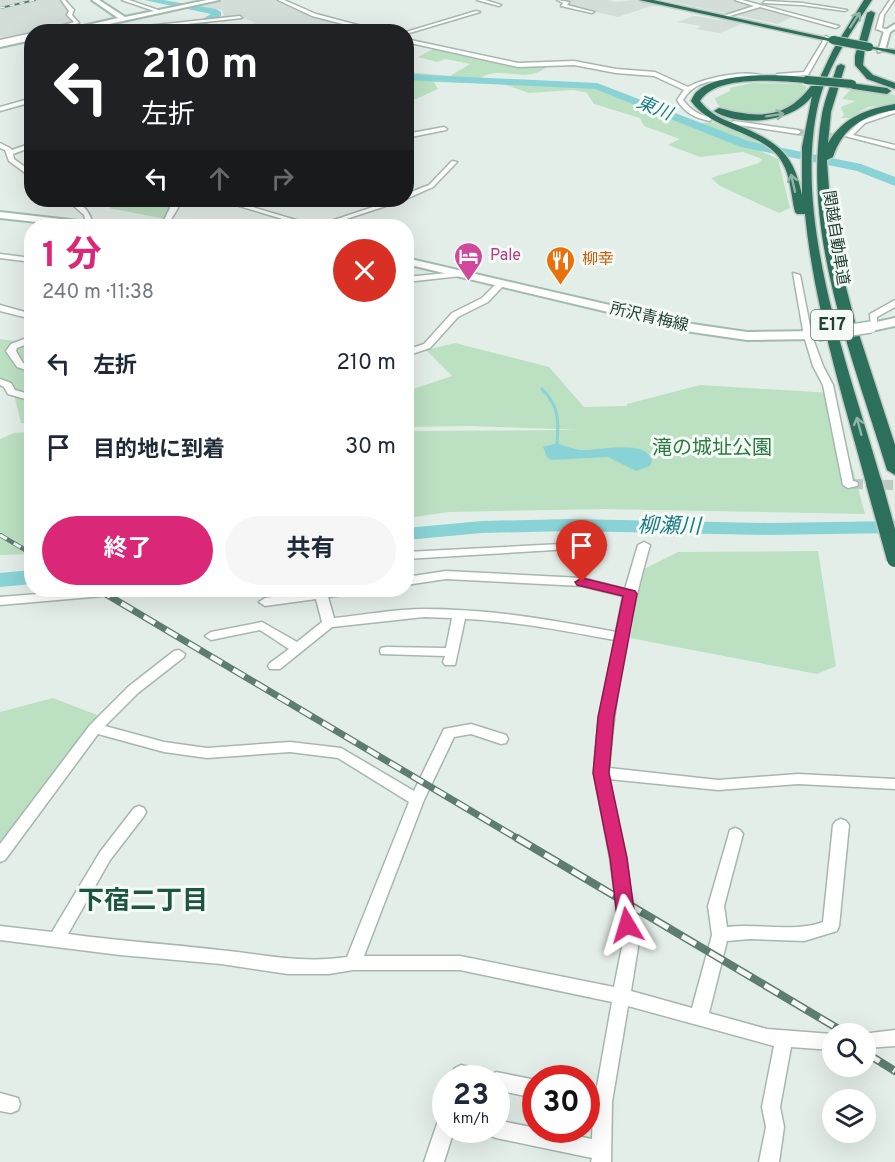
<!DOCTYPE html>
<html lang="ja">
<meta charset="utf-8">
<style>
:root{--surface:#fff;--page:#f6f6f7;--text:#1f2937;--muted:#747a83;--accent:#db2777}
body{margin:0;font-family:Overpass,"Noto Sans JP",sans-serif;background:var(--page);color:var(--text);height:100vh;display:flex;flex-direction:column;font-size:22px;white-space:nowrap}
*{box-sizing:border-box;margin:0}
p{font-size:20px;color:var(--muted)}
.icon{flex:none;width:33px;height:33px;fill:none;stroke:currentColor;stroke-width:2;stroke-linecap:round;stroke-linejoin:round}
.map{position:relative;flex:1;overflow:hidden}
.drawer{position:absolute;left:24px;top:219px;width:390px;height:378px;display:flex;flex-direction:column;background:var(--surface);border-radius:24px;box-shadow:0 6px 24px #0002}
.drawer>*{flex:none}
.guide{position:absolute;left:24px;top:24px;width:390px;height:183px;border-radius:24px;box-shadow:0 6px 24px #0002;background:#202124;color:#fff;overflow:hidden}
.buttons{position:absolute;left:822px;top:1023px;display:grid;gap:12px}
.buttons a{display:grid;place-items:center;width:54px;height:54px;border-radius:50%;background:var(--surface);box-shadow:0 6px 24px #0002;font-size:30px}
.speed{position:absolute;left:432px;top:1065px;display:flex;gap:12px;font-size:30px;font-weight:700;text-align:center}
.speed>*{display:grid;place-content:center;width:78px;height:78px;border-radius:50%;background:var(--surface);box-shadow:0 6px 24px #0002;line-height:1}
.speed small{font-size:15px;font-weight:400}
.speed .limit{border:9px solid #d22;background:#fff;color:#111}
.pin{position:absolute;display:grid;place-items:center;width:51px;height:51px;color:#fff;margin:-62px -26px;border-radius:50% 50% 50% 0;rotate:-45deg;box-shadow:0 0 6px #0007}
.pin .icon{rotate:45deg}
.me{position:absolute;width:66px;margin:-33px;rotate:353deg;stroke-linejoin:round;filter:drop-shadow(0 0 4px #0008)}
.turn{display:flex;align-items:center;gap:21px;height:126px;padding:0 18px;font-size:27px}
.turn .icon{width:78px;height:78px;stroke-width:2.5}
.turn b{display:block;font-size:42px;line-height:51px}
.lanes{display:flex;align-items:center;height:57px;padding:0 18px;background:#0003;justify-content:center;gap:30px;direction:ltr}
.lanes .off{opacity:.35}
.round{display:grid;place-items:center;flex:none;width:63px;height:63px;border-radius:32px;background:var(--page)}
.head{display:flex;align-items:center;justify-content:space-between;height:102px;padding:0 18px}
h1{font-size:36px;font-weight:700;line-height:45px;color:var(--accent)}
.primary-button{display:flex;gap:12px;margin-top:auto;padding:12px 18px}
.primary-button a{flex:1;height:69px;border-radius:36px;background:var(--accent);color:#fff;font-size:24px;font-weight:700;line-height:69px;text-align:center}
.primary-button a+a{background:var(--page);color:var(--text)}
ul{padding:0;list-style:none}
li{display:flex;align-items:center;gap:18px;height:84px;padding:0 18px}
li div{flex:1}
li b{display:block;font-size:22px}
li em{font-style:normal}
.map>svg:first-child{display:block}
.built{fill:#d2ded7}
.green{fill:#bce0c2}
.water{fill:#89d3d6}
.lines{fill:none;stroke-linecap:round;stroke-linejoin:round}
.stream{stroke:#89d3d6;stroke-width:3}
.river{fill:#89d3d6;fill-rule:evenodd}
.street-tunnel-far1{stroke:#bdcbc4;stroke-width:7;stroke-dasharray:7 3;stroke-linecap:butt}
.street-tunnel{stroke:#bdcbc4;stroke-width:10;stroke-dasharray:10 5;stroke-linecap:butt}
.street-casing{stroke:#a6b7af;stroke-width:3}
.secondary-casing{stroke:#a1bbaf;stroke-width:4}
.highway-casing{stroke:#c1cac6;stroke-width:3}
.street{fill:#fff;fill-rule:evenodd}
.secondary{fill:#fff;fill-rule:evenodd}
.highway{fill:#2c6f5a;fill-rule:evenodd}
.rail-far3-casing{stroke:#5d7d70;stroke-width:2}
.rail-far2-casing{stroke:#5d7d70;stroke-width:4.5}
.rail-far1-casing{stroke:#5d7d70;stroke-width:7}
.rail-casing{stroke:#5d7d70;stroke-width:8}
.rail-far3{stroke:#f5faf7;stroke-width:1.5;stroke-dasharray:5;stroke-linecap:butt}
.rail-far2{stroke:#f5faf7;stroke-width:3;stroke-dasharray:8;stroke-linecap:butt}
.rail-far1{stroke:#f5faf7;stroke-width:4.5;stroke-dasharray:13;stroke-linecap:butt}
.rail{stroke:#f5faf7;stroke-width:5;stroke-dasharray:16;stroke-linecap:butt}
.secondary-bridge-casing{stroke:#a1bbaf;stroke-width:14;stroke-linecap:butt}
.highway-bridge-far1-casing{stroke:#c1cac6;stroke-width:10;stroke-linecap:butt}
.highway-bridge-casing{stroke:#c1cac6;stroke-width:19;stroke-linecap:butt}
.secondary-bridge{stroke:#fff;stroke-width:11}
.highway-bridge-far1{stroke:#2c6f5a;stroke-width:8}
.highway-bridge{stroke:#2c6f5a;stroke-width:16}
.oneway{stroke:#90b4a8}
.route{fill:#db2777;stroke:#8e194d;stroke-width:1.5}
.labels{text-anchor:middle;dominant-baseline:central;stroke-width:6;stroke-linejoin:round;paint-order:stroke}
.far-street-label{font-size:16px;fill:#224135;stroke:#f5faf7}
.far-hotel-label{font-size:16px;fill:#b23c85;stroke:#f5faf7;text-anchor:start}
.far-food-label{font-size:16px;fill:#c56008;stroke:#f5faf7;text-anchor:start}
.far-water-label{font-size:18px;font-style:italic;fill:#187c82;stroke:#f5faf7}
.shield{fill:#f5faf7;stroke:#61786f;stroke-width:1.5}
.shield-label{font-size:18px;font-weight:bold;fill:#224135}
.park-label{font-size:20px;fill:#297b40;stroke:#f5faf7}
.water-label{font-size:21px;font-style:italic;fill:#187c82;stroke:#f5faf7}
.near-neighbourhood-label{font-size:26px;font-weight:bold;fill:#1c5541;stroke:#f5faf7}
</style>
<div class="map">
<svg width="895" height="1162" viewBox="0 0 895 1162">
<rect width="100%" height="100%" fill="#e4eee8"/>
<g class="built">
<polygon points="0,0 60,0 69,11 66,15 75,22 0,40"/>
<polygon points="224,0 277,0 303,13 377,31 217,31 256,23 239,16 220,18 224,15 222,10 196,6"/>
<polygon points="561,0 608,0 616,2 634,0 664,6 651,6 618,17 565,5 569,3"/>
<polygon points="663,0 735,0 756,6 729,14"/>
<polygon points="761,7 794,16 778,24 735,15"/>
<polygon points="694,16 719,20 723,19 744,23 720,33 696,29 701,26 677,22"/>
</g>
<g class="green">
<path d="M 433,49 L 519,66 L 548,66 C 525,86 500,63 479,79 L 596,86 L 690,124 L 711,122 L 755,139 L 759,145 L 758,150 L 778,159 L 790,208 L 779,213 L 720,186 L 711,178 L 759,163 L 762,159 L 743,152 L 700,157 L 668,145 L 680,139 L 644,126 L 640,118 L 594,104 L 587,93 L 573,90 L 529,93 L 503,84 L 434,82 L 438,89 L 416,99 L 407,99 L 407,72 L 450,76 L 470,64 L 446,59 L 437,62 L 418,57 Z"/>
<path d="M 752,83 L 800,84 L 806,86 C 807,120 719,124 715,98 L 730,91 L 730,88 Z"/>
<polygon points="852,88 895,95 895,104 868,107 850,118 841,118 844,115 841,107 856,101 842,99"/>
<polygon points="127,200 172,202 171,209 165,219 109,208"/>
<polygon points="0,339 31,343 31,424 21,423 11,382 0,379"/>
<polygon points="455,343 549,367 584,407 627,406 627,404 700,385 832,393 865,514 604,509 449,512 407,518 406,431 581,430 470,426 407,427 407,391 452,376 426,350"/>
<polygon points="31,432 31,554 0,555 0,439 14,433"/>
<polygon points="818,551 836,666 817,674 630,638 642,570 678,552"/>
<polygon points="53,698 105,718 0,856 0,712"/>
</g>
<path class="water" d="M 557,443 C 565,446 572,449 581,450 C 597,451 647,438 652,461 L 650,466 L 636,471 L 608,457 L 551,460 L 547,457 L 543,447 Z"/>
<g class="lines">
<path class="stream" d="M 542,389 C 559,406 559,420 557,443"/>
<g class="river">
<polygon points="144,0 163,0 216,9 221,12 221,16 202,27 205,32 195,32 194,24 211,14"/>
<polygon points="406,74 597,83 748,141 861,164 895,177 895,186 857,171 741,147 595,89 406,80"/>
<polygon points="571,519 769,523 895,521 895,533 769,535 571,531 482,533 406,540 406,528 482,521"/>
<polygon points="32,570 32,584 0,587 0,573"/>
</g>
<polyline class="street-tunnel-far1" points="798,132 840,138"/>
<polyline class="street-tunnel" points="853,484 895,485"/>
<defs>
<g id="street">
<polygon points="61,0 65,0 74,10 72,15 79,23 51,32 41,32 74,22 67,15 69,11"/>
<polygon points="122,0 129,0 161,11 157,12"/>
<polygon points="278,0 284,0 316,14 384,32 374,32 312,16"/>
<polygon points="477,0 485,0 501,5 499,6"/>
<polygon points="557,0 569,2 567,5 594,12 592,13 561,6 563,3"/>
<polygon points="735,0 742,0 839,26 836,28 760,7 726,17 726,15 754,6"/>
<polygon points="890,0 894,0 884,15 882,28 889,30 887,33 876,29 880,15"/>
<polygon points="765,1 802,3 847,10 845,11 802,5 763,3"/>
<polygon points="476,11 480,12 406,34 406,32"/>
<polygon points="240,16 242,18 113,32 91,32"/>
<polygon points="32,33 32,36 0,44 0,40"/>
<polygon points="826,36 829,38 808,75 775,77 777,74 804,72"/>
<path d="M 406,39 L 518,63 L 574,61 L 616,69 L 655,72 L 688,87 C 704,78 746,69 763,76 C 740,85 700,70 683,100 C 691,111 700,115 712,118 L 710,121 C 695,118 685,113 677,100 L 684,90 L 654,76 L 616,73 L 574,65 L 518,67 L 406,42 Z"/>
<polygon points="32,98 32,102 0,111 0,107"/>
<polygon points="895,109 895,113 865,123 853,135 895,145 895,149 845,136 861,121"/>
<polygon points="734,121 798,130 801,132 798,134 732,124 732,122"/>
<polygon points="444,127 447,129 446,130 406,138 406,134"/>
<polygon points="0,143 10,148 12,150 32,143 32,147 13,154 14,159 32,172 32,178 9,161 5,150 0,148"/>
<polygon points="452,161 457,162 433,187 406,199 406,194 429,185"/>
<path d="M 67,200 C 82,200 91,213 93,226 L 87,226 L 84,215 Z"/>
<polygon points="170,200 177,200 178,208 167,226 161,226 170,208"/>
<polygon points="219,200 229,200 316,226 394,200 404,200 325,226 306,226"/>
<polygon points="0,254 32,258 32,262 0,258"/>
<polygon points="458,272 462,274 461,276 406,282 406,277"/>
<polygon points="793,273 800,275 812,336 823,366 833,385 853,481 857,482 858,484 857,486 848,488 843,485 823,385 813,366 804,336"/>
<polygon points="498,282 505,284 488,302 458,317 430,348 406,356 406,350 424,344 452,313 482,298"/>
<polygon points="895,300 895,307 877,317 877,328 871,328 870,314"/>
<polygon points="0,305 32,314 32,319 0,311"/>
<polygon points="32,336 32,342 17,348 16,351 23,363 32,366 32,372 17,367 6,351 11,344"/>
<polygon points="0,379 11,383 15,390 32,395 32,401 8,394 4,387 0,385"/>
<polygon points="600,542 604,543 606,545 604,547 406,559 406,552"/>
<path d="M 644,542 L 650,545 C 629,618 615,693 609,768 L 718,780 L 798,774 L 895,779 L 895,789 L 798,784 L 718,790 L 609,779 L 626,858 L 638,947 L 631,991 L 692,1008 L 712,935 L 708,906 L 730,830 L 735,828 L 740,830 L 743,834 L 724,906 L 727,927 C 759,923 793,933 823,922 L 833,825 L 836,821 L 841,819 L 846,821 L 849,825 L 839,926 L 837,931 L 804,941 L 750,939 L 727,941 L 709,1013 L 767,1029 L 832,1034 L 832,1050 L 791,1047 L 780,1107 L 784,1127 L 779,1162 L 759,1162 L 766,1127 L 762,1107 L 774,1046 L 628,1006 L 612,1102 L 611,1162 L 591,1162 L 592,1158 L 496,1138 L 489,1135 L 487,1130 L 496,1130 L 496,1120 L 536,1128 L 536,1130 L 545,1130 L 592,1139 L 593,1109 L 586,1108 L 586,1090 L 596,1092 L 612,1002 L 460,970 L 353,970 L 329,974 L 288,974 L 221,964 L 120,955 L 0,940 L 0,926 L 52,932 L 100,852 L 134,808 L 139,806 L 144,808 L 146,812 L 144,816 L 110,860 L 68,934 C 118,941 169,944 219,950 C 263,954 302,964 347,957 L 409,802 L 338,758 L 290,752 L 207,758 L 164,752 L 98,734 L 5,860 L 0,862 L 0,844 L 90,725 L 128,687 L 174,651 L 179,650 L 185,654 L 184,657 L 138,693 L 105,726 L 164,742 L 207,748 L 290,742 L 341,748 L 414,791 L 444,729 L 471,724 L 506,735 L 508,739 L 506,743 L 501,744 L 471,734 L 454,737 L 424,800 L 364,956 L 460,956 L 614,987 L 622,947 L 610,858 L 594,773 L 599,717 L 615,640 C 565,631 515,621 465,619 L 455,665 L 445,665 L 443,662 L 445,656 L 381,654 L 380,651 L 381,648 L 386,647 L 446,648 L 452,618 L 424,617 L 332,627 L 280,669 L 270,669 L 268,666 L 270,663 L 289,649 L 260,630 L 211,640 L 205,636 L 211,632 L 262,622 L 297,642 L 322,622 L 316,599 L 265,606 L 259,602 L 265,598 L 329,590 L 359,590 L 353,594 L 328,597 L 334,618 C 364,615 395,609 425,609 C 490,609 553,620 616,632 L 623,596 L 582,586 L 446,579 L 406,585 L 406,577 L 446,571 L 582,578 L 625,589 L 638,545 Z"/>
<polygon points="88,590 132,590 126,594 0,605 0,597"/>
<polygon points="895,1030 895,1046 866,1048 866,1034 862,1034"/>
<polygon points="461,1065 489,1072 491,1075 496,1072 536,1080 536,1098 496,1090 496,1078 450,1078 455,1068"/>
<polygon points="0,1093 18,1098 20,1104 18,1110 11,1113 0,1111"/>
<polygon points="446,1115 446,1130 454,1130 444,1162 424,1162 439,1118"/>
</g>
<g id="secondary">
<polygon points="92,0 99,0 125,17 207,0 219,0 73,32 57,32 118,18"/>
<polygon points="895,24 895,29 890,32 885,50 878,52 884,31"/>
<polygon points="32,36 32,40 0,47 0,43"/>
<polygon points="0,212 96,223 101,226 73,226 0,218"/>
<polygon points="406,258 692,324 747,332 818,331 824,335 818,339 747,340 692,332 406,264"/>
<polygon points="895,318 895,326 871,331 865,327 867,324"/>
</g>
<g id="highway">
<polygon points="639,0 653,0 837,40 833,42"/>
<path d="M 864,0 L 872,0 C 851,32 827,67 818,105 C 792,221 850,371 882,483 L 874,488 L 866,483 C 842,394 814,306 805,214 L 797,214 L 795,212 C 791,196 791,177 782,162 C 765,131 713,132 691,101 C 693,97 695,92 699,90 C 720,72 784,74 810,78 L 810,82 L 807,83 C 779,81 716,74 700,101 C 709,113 721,119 735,124 C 775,141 793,150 802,195 L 802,147 L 812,96 C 794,122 740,128 714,111 L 719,108 C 756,118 786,120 811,86 L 816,86 L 833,50 Z"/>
<polygon points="871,11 875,13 866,46 895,50 895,54 865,47 863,65 873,75 895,83 895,89 867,79 855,65 855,56 867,13"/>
<path d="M 841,64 L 845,66 L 831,112 L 828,143 C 843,117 867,109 895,104 L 895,110 C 864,115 843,127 833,157 L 827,160 L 827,162 L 831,215 L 841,268 L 855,322 L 895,445 L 895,475 L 887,470 C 853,357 801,234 822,114 C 825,98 832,82 837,66 Z"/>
<polygon points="850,83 887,88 891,91 887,94 847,88 847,84"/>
</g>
</defs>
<use href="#street" class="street-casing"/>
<use href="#secondary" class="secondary-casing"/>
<use href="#highway" class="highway-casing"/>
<use href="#street" class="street"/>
<use href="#secondary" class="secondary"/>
<use href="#highway" class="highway"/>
<defs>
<polyline id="rail-far3" points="0,8 35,0"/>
<polyline id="rail-far2" points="0,535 32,554"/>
<polyline id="rail-far1" points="99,590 520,840"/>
<g id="rail">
<polyline points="517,838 847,1034"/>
<polyline points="866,1053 895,1071"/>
</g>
</defs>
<use href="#rail-far3" class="rail-far3-casing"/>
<use href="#rail-far2" class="rail-far2-casing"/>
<use href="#rail-far1" class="rail-far1-casing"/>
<use href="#rail" class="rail-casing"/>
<use href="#rail-far3" class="rail-far3"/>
<use href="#rail-far2" class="rail-far2"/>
<use href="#rail-far1" class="rail-far1"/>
<use href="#rail" class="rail"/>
<defs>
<polyline id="secondary-bridge" points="818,335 871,327"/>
<g id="highway-bridge-far1">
<polyline points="833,40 869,47"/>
<polyline points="807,80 852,84"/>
</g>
<polyline id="highway-bridge" points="874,483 895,559"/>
</defs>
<use href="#secondary-bridge" class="secondary-bridge-casing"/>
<use href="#highway-bridge-far1" class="highway-bridge-far1-casing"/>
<use href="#highway-bridge" class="highway-bridge-casing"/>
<use href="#secondary-bridge" class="secondary-bridge"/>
<use href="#highway-bridge-far1" class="highway-bridge-far1"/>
<use href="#highway-bridge" class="highway-bridge"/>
</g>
<defs><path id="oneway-shaft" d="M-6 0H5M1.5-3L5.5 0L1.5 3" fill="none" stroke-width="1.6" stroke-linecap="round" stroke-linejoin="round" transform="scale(1.5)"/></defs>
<g class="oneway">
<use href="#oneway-shaft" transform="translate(855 20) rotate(-57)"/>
<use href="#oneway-shaft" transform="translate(775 115) rotate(-9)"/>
<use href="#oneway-shaft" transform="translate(793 183) rotate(-103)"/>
<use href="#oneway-shaft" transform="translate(859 426) rotate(-105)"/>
</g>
<polygon class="route" points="582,578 635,591 637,594 614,717 609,773 627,858 636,925 634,930 627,933 620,930 618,925 610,858 593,773 598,717 623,596 577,585 575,582"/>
<defs>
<symbol id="hotel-pin" viewBox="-11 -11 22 30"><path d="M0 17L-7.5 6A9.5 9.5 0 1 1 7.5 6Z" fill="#d1479c" stroke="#f5faf7"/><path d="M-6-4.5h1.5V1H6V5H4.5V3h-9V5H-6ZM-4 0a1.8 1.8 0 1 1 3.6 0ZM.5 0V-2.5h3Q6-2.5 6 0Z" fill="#fff"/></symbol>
<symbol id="restaurant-pin" viewBox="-11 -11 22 30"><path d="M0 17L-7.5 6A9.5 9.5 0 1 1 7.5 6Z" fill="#e8710a" stroke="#f5faf7"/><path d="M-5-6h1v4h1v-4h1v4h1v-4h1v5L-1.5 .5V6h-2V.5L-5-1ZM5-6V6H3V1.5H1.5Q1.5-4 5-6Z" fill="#fff"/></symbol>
</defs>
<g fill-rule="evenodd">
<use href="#hotel-pin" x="452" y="240" width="33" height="45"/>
<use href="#restaurant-pin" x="544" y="244" width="33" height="45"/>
</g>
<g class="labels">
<g class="far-street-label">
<text transform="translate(835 238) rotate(81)">関越自動車道</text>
<text transform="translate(649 318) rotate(13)">所沢青梅線</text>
</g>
<g class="far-hotel-label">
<text x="490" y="256">Pale</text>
</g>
<g class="far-food-label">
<text x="582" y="260">柳幸</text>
</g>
<g class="far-water-label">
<text transform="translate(654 109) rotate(22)">東川</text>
</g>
<rect class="shield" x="811" y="310" width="42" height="30" rx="4.5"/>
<g class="shield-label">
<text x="832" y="325">E17</text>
</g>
<g class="park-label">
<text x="712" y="449">滝の城址公園</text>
</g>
<g class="water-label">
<text transform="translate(669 527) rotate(1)">柳瀬川</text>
</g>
<g class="near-neighbourhood-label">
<text x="143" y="902">下宿二丁目</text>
</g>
</g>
</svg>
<div class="buttons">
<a><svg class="icon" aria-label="search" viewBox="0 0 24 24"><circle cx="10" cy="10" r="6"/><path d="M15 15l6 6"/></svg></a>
<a><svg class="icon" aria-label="layers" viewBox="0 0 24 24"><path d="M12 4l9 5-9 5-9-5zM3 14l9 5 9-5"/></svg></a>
</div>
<div class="speed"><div>23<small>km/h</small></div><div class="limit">30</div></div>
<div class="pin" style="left:582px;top:582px;background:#d93025"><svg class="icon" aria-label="arrive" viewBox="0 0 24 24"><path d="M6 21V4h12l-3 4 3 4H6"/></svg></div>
<svg class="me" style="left:627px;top:925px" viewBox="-20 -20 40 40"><path d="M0-17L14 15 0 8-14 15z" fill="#db2777" stroke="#fff" stroke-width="4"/></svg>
<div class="guide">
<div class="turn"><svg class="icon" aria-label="left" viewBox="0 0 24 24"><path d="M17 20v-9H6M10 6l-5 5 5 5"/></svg><div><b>210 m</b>左折</div></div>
<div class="lanes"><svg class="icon" aria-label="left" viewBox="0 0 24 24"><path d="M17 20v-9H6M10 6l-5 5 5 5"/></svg><svg class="icon off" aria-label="ahead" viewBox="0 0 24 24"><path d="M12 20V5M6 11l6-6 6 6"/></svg><svg class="icon off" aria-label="right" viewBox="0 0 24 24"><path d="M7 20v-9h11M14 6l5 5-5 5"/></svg></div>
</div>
<section class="drawer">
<div class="head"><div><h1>1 分</h1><p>240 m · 11:38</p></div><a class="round" style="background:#d93025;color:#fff"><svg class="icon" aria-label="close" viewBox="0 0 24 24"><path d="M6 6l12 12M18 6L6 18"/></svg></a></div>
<ul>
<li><svg class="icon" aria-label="left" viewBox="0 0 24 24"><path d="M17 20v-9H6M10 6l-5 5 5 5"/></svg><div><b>左折</b></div><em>210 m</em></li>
<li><svg class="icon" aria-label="arrive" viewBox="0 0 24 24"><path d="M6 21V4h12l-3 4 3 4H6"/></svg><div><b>目的地に到着</b></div><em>30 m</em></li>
</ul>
<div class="primary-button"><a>終了</a><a>共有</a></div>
</section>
</div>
